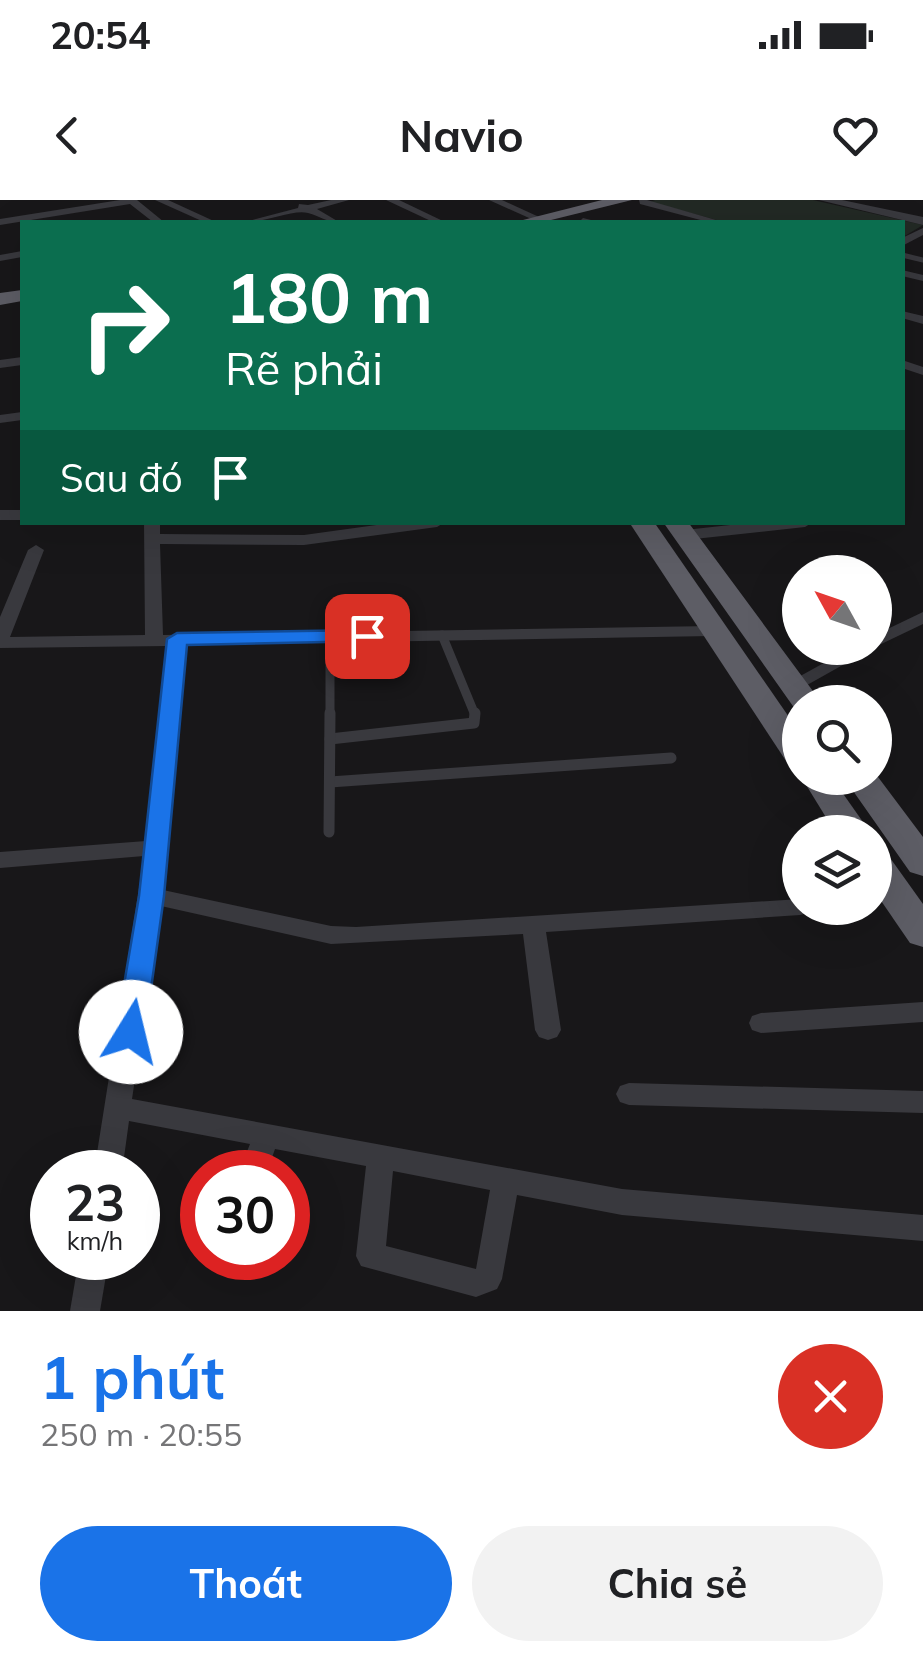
<!DOCTYPE html>
<html lang="vi">
<meta charset="utf-8">
<style>
:root{--surface:#fff;--page:#f2f2f2;--text:#202124;--muted:#757577;--accent:#1a73e8}
body{margin:0;font-family:Mulish,sans-serif;background:var(--page);color:var(--text);height:100vh;display:flex;flex-direction:column;font-size:38px;white-space:nowrap}
*{box-sizing:border-box;margin:0}
p{font-size:32px;color:var(--muted)}
.icon{flex:none;width:55px;height:55px;fill:none;stroke:currentColor;stroke-width:2;stroke-linecap:round;stroke-linejoin:round}
.map{position:relative;height:1111px;overflow:hidden}
.sheet{display:flex;flex-direction:column;background:var(--surface);flex:1}
.sheet>*{flex:none}
.hud{position:absolute;left:20px;top:20px;width:885px;height:305px;border-radius:0px;box-shadow:0 10px 40px #0002;background:#0b6e4f;color:#fff;overflow:hidden}
.needle{width:65px;rotate:310deg}
.tools{position:absolute;left:782px;top:355px;display:grid;gap:20px}
.tools a{display:grid;place-items:center;width:110px;height:110px;border-radius:50%;background:var(--surface);box-shadow:0 10px 40px #0002;font-size:50px}
.speed{position:absolute;left:30px;top:950px;display:flex;gap:20px;font-size:50px;font-weight:700;text-align:center}
.speed>*{display:grid;place-content:center;width:130px;height:130px;border-radius:50%;background:var(--surface);box-shadow:0 10px 40px #0002;line-height:1}
.speed small{font-size:25px;font-weight:400}
.speed .limit{border:15px solid #d22;background:#fff;color:#111}
.pin{position:absolute;display:grid;place-items:center;width:85px;height:85px;color:#fff;margin:-42px;border-radius:20px;box-shadow:0 5px 15px #0006}
.me{position:absolute;width:110px;margin:-55px;rotate:9deg;stroke-linejoin:round;filter:drop-shadow(0 0 8px #0008)}
.turn{display:flex;align-items:center;gap:35px;height:210px;padding:0 40px;font-size:45px}
.turn .icon{width:130px;height:130px;stroke-width:2.5}
.turn b{display:block;font-size:70px;line-height:85px}
.then{display:flex;align-items:center;height:95px;padding:0 40px;background:#0003;gap:20px;font-size:38px}
.round{display:grid;place-items:center;flex:none;width:105px;height:105px;border-radius:52px;background:var(--page)}
.summary{display:flex;align-items:center;justify-content:space-between;height:170px;padding:0 40px}
h1{font-size:60px;font-weight:700;line-height:75px;color:var(--accent)}
.cta{display:flex;gap:20px;margin-top:auto;padding:20px 40px}
.cta a{flex:1;height:115px;border-radius:60px;background:var(--accent);color:#fff;font-size:40px;font-weight:700;line-height:115px;text-align:center}
.cta a+a{background:var(--page);color:var(--text)}
.status{display:flex;justify-content:space-between;align-items:center;height:70px;padding:0 50px;background:var(--surface);direction:ltr}
.status svg{height:28px;fill:currentColor}
header{display:flex;justify-content:space-between;align-items:center;height:130px;padding:0 40px;background:var(--surface);font-size:45px;font-weight:700}
.map>svg:first-child{display:block}
.green{fill:#222924}
.lines{fill:none;stroke-linecap:round;stroke-linejoin:round}
.service-far2{stroke:#39393e;stroke-width:5}
.service-far1{stroke:#39393e;stroke-width:9}
.service{stroke:#39393e;stroke-width:11}
.minor{fill:#39393e;fill-rule:evenodd}
.tertiary{fill:#39393e;fill-rule:evenodd}
.trunk{fill:#5d5d65;fill-rule:evenodd}
.route{fill:#1a73e8;stroke:#114b97;stroke-width:2.5}
</style>
<div class="status"><b>20:54</b><svg viewBox="0 0 49 12"><path d="M0 12V9h3v3zM5 12V6h3v6zM10 12V3h3v9zM15 12V0h3v12zM26 1h20v11H26zM47 4h2v5h-2z"/></svg></div>
<header><svg class="icon" aria-label="back" viewBox="0 0 24 24"><path d="M15 5l-7 7 7 7"/></svg>Navio<svg class="icon" aria-label="heart" viewBox="0 0 24 24"><path d="M12 20l-8-8c-3-5 5-10 8-4 3-6 11-1 8 4z"/></svg></header>
<div class="map">
<svg width="923" height="1111" viewBox="0 0 923 1111">
<rect width="100%" height="100%" fill="#181719"/>
<polygon class="green" points="655,0 813,0 923,25 903,37 902,22 724,22 650,2"/>
<g class="lines">
<polyline class="service-far2" points="902,55 923,60"/>
<g class="service-far1">
<polyline points="442,435 475,515"/>
<polyline points="330,515 330,437"/>
</g>
<g class="service">
<polyline points="330,539 474,523 475,513"/>
<polyline points="330,582 671,558"/>
<polyline points="329,632 330,513"/>
</g>
<g class="minor">
<polygon points="120,0 137,0 164,22 153,22 130,4 0,25 0,19"/>
<polygon points="155,0 168,0 216,22 204,22"/>
<path d="M 331,0 L 349,0 L 317,9 L 339,22 C 326,22 320,16 308,13 C 293,9 264,23 245,22 L 298,8 L 299,4 L 308,5 Z"/>
<polygon points="386,0 399,0 445,22 433,22"/>
<polygon points="489,0 502,0 550,22 538,22"/>
<polygon points="639,0 647,0 723,22 708,22 640,4"/>
<polygon points="583,18 591,20 592,22 579,22"/>
<polygon points="923,28 923,35 902,46 902,38"/>
<polygon points="22,51 22,57 0,61 0,55"/>
<polygon points="902,70 923,75 923,81 902,76"/>
<polygon points="902,111 923,116 923,124 902,118"/>
<polygon points="22,157 22,165 0,168 0,160"/>
<polygon points="902,160 923,167 923,175 902,168"/>
<polygon points="22,212 22,220 0,223 0,215"/>
<rect x="0" y="310" width="22" height="10"/>
<path d="M 144,322 L 160,322 L 160,334 L 304,335 L 398,322 L 445,322 L 437,327 L 304,345 L 160,344 L 163,435 L 712,426 L 721,431 L 712,436 L 185,445 L 163,690 L 331,726 L 356,727 L 800,699 L 800,708 L 811,708 L 808,713 L 800,715 L 546,732 L 561,830 L 557,837 L 548,840 L 539,837 L 535,830 L 523,734 L 331,744 L 161,706 L 132,899 L 622,989 L 923,1015 L 923,1041 L 622,1015 L 517,995 L 502,1079 L 497,1089 L 476,1097 L 361,1066 L 356,1056 L 366,966 L 275,949 L 267,972 L 239,972 L 250,944 L 129,921 L 122,972 L 94,972 L 144,656 L 0,668 L 0,652 L 146,641 L 167,446 L 0,448 L 0,417 L 28,350 L 36,345 L 44,350 L 10,437 L 145,435 ZM 393,971 L 490,990 L 476,1069 L 386,1046 Z"/>
<polygon points="757,322 813,322 805,327 685,340 677,335 685,330"/>
<polygon points="923,412 923,424 875,447 875,435"/>
<polygon points="851,448 873,448 800,489 793,491 784,485"/>
<polygon points="923,802 923,822 761,833 752,830 749,823 752,816 761,813"/>
<polygon points="629,883 923,891 923,913 629,905 620,902 616,894 620,886"/>
<polygon points="79,1058 109,1058 100,1111 70,1111"/>
</g>
<polygon class="tertiary" points="819,0 842,0 923,17 923,25"/>
<g class="trunk">
<polygon points="602,0 632,0 543,22 515,22"/>
<polygon points="22,90 22,101 0,105 0,93"/>
<polygon points="629,322 654,322 800,533 800,567 788,564"/>
<polygon points="663,322 688,322 821,502 800,502 800,510 795,509"/>
<polygon points="875,573 923,637 923,676 910,672 844,578 875,578"/>
<polygon points="800,575 832,578 870,632 835,632"/>
<polygon points="875,651 888,655 923,704 923,747 910,743 875,692"/>
</g>
</g>
<polygon class="route" points="367,430 377,436 374,441 187,445 164,696 145,832 141,840 121,840 116,832 139,696 167,439 177,433"/>
</svg>
<div class="tools">
<a><svg class="needle" viewBox="-14 -14 28 28"><path d="M0-13l5 13h-10z" fill="#e53935"/><path d="M0 13l5-13h-10z" fill="#757577"/></svg></a>
<a><svg class="icon" aria-label="search" viewBox="0 0 24 24"><circle cx="10" cy="10" r="6"/><path d="M15 15l6 6"/></svg></a>
<a><svg class="icon" aria-label="layers" viewBox="0 0 24 24"><path d="M12 4l9 5-9 5-9-5zM3 14l9 5 9-5"/></svg></a>
</div>
<div class="speed"><div>23<small>km/h</small></div><div class="limit">30</div></div>
<div class="pin" style="left:367px;top:436px;background:#d93025"><svg class="icon" aria-label="arrive" viewBox="0 0 24 24"><path d="M6 21V4h12l-3 4 3 4H6"/></svg></div>
<svg class="me" style="left:131px;top:832px" viewBox="-20 -20 40 40"><circle r="19" fill="#fff"/><path d="M0-13L10 11 0 6-10 11z" fill="#1a73e8"/></svg>
<div class="hud">
<div class="turn"><svg class="icon" aria-label="right" viewBox="0 0 24 24"><path d="M7 20v-9h11M14 6l5 5-5 5"/></svg><div><b>180 m</b>Rẽ phải</div></div>
<div class="then">Sau đó<svg class="icon" aria-label="arrive" viewBox="0 0 24 24"><path d="M6 21V4h12l-3 4 3 4H6"/></svg></div>
</div>
</div>
<section class="sheet">
<div class="summary"><div><h1>1 phút</h1><p>250 m · 20:55</p></div><a class="round" style="background:#d93025;color:#fff"><svg class="icon" aria-label="close" viewBox="0 0 24 24"><path d="M6 6l12 12M18 6L6 18"/></svg></a></div>
<div class="cta"><a>Thoát</a><a>Chia sẻ</a></div>
</section>
